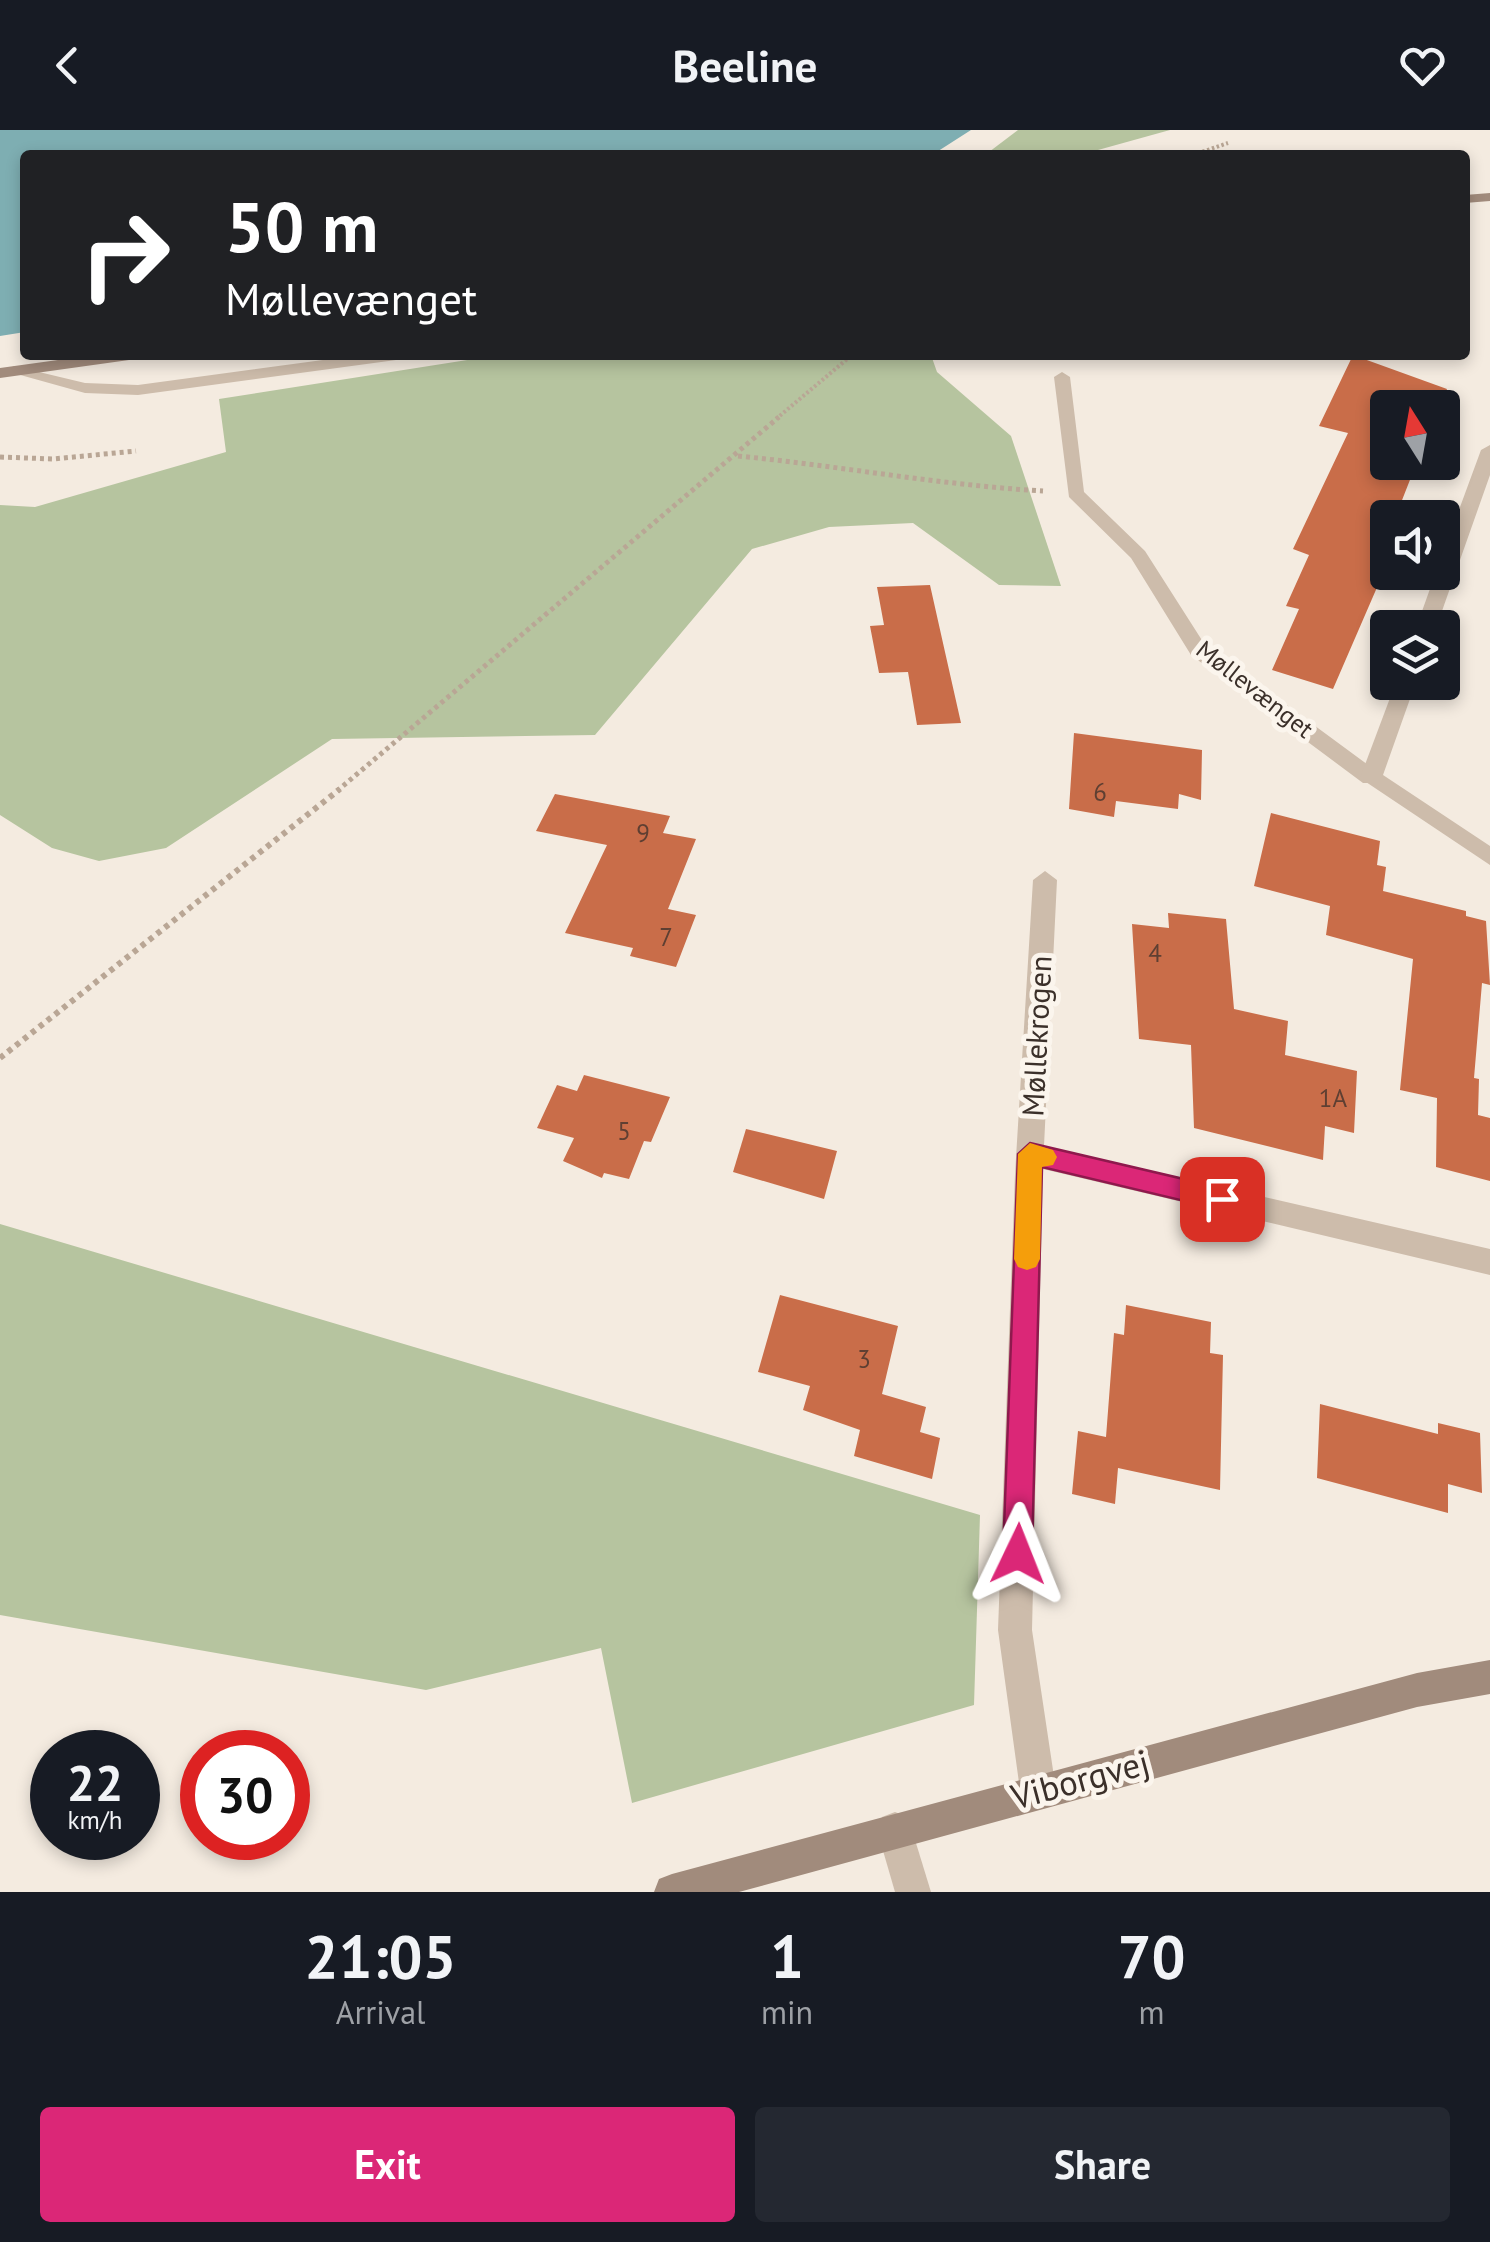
<!DOCTYPE html>
<meta charset="utf-8">
<style>
:root{--surface:#171b24;--page:#242831;--text:#f1f3f6;--muted:#9ea1a6;--accent:#db2777}
body{margin:0;font-family:"PT Sans",sans-serif;background:var(--page);color:var(--text);height:100vh;display:flex;flex-direction:column;font-size:38px;white-space:nowrap}
*{box-sizing:border-box;margin:0}
p{font-size:32px;color:var(--muted)}
.icon{flex:none;width:55px;height:55px;fill:none;stroke:currentColor;stroke-width:2;stroke-linecap:round;stroke-linejoin:round}
.map{position:relative;height:1762px;overflow:hidden}
.panel{display:flex;flex-direction:column;background:var(--surface);flex:1}
.panel>*{flex:none}
.top-card{position:absolute;left:20px;top:20px;width:1450px;height:210px;border-radius:10px;box-shadow:0 5px 15px #0003;background:#202124;color:#fff;overflow:hidden}
.needle{width:65px;rotate:349deg}
.tools{position:absolute;left:1370px;top:260px;display:grid;gap:20px}
.tools a{display:grid;place-items:center;width:90px;height:90px;border-radius:10px;background:var(--surface);box-shadow:0 5px 15px #0003;font-size:50px}
.speed{position:absolute;left:30px;top:1600px;display:flex;gap:20px;font-size:50px;font-weight:700;text-align:center}
.speed>*{display:grid;place-content:center;width:130px;height:130px;border-radius:50%;background:var(--surface);box-shadow:0 5px 15px #0003;line-height:1}
.speed small{font-size:25px;font-weight:400}
.speed .limit{border:15px solid #d22;background:#fff;color:#111}
.pin{position:absolute;display:grid;place-items:center;width:85px;height:85px;color:#fff;margin:-42px;border-radius:20px;box-shadow:0 5px 15px #0006}
.me{position:absolute;width:110px;margin:-55px;rotate:2deg;stroke-linejoin:round;filter:drop-shadow(0 0 8px #0008)}
.turn{display:flex;align-items:center;gap:35px;height:210px;padding:0 40px;font-size:45px}
.turn .icon{width:130px;height:130px;stroke-width:2.5}
.turn b{display:block;font-size:70px;line-height:85px}
.eta{display:flex;justify-content:space-evenly;align-items:center;height:170px;text-align:center}
.eta b{font-size:60px;font-weight:600;line-height:70px}
.cta{display:flex;gap:20px;margin-top:auto;padding:20px 40px}
.cta a{flex:1;height:115px;border-radius:10px;background:var(--accent);color:#fff;font-size:40px;font-weight:600;line-height:115px;text-align:center}
.cta a+a{background:var(--page);color:var(--text)}
header{display:flex;justify-content:space-between;align-items:center;height:130px;padding:0 40px;background:var(--surface);font-size:45px;font-weight:600}
.map>svg:first-child{display:block}
.green{fill:#b6c49f}
.water{fill:#7eaeb2}
.building{fill:#c96d49}
.lines{fill:none;stroke-linecap:round;stroke-linejoin:round}
.path-far2{stroke:#b9a695;stroke-width:4;stroke-dasharray:2.5 2.5;stroke-linecap:butt}
.path-far1{stroke:#b9a695;stroke-width:5;stroke-dasharray:4 4;stroke-linecap:butt}
.path{stroke:#b9a695;stroke-width:6;stroke-dasharray:5 5;stroke-linecap:butt}
.lane{fill:#cdbcab;fill-rule:evenodd}
.street{fill:#cdbcab;fill-rule:evenodd}
.secondary{fill:#a18b7c;fill-rule:evenodd}
.route{fill:#db2777;stroke:#8e194d;stroke-width:2.5}
.slow{fill:#f59e0b}
.labels{text-anchor:middle;dominant-baseline:central;stroke-width:10;stroke-linejoin:round;paint-order:stroke}
.far-street-label{font-size:25px;fill:#3b302a;stroke:#fbf5ed}
.number-label{font-size:25px;fill:#5e3f32}
.street-label{font-size:30px;fill:#3b302a;stroke:#fbf5ed}
.near-street-label{font-size:35px;fill:#3b302a;stroke:#fbf5ed}
</style>
<header><svg class="icon" aria-label="back" viewBox="0 0 24 24"><path d="M15 5l-7 7 7 7"/></svg>Beeline<svg class="icon" aria-label="heart" viewBox="0 0 24 24"><path d="M12 20l-8-8c-3-5 5-10 8-4 3-6 11-1 8 4z"/></svg></header>
<div class="map">
<svg width="1490" height="1762" viewBox="0 0 1490 1762">
<rect width="100%" height="100%" fill="#f4ebe0"/>
<g class="green">
<polygon points="1018,0 1170,0 1080,25 985,25"/>
<polygon points="499,225 931,225 937,242 1011,306 1061,456 999,455 913,393 829,397 752,419 595,605 332,609 166,718 99,731 52,718 0,685 0,375 35,377 226,322 219,269"/>
<polygon points="0,1094 980,1385 974,1575 632,1673 601,1518 426,1560 0,1485"/>
</g>
<polygon class="water" points="0,0 971,0 932,25 25,25 25,202 0,206"/>
<g class="building">
<polygon points="1353,225 1447,259 1440,278 1388,278 1388,332 1417,332 1395,388 1388,388 1388,432 1333,559 1272,540 1299,479 1286,476 1309,425 1293,419 1348,303 1319,296"/>
<polygon points="930,455 945,522 961,593 917,595 908,542 879,543 870,496 884,495 877,457"/>
<polygon points="1074,603 1202,620 1201,670 1179,664 1178,679 1116,671 1114,687 1069,679"/>
<polygon points="555,664 670,686 663,703 696,709 668,779 696,785 676,837 630,826 633,818 565,803 607,715 536,701"/>
<polygon points="1271,683 1380,711 1377,735 1386,737 1383,761 1466,781 1466,786 1486,791 1490,855 1482,853 1474,948 1479,949 1478,985 1490,988 1490,1051 1436,1037 1437,968 1400,960 1413,829 1326,805 1330,776 1254,756"/>
<polygon points="1168,783 1226,789 1234,879 1288,891 1285,925 1357,941 1354,1003 1325,996 1323,1030 1194,998 1191,915 1139,909 1132,794 1169,798"/>
<polygon points="584,945 670,967 651,1012 644,1011 629,1049 604,1043 602,1048 563,1031 574,1008 537,998 557,955 577,961"/>
<polygon points="746,999 837,1021 824,1069 733,1042"/>
<polygon points="780,1165 898,1196 882,1264 926,1277 920,1302 940,1308 932,1349 854,1326 860,1300 803,1280 810,1256 758,1242"/>
<polygon points="1126,1175 1211,1192 1210,1223 1223,1225 1220,1360 1118,1338 1115,1374 1072,1364 1078,1301 1106,1307 1114,1203 1124,1205"/>
<polygon points="1320,1274 1438,1304 1438,1293 1480,1303 1482,1363 1448,1354 1448,1383 1317,1348"/>
</g>
<g class="lines">
<g class="path-far2">
<polyline points="1193,25 1228,13"/>
<polyline points="776,289 852,225"/>
</g>
<g class="path-far1">
<path d="M 738,326 C 840,336 940,355 1043,361"/>
<polyline points="0,327 53,329 136,321"/>
<polyline points="337,661 779,287"/>
</g>
<polyline class="path" points="0,928 340,659"/>
<g class="lane">
<polygon points="360,225 404,225 396,230 138,265 85,263 6,241 14,236 85,253 138,255"/>
<polygon points="1062,242 1070,247 1084,362 1145,421 1205,515 1379,643 1382,648 1379,653 1363,653 1191,525 1131,428 1069,367 1054,247"/>
</g>
<g class="street">
<polygon points="1490,315 1490,345 1436,498 1416,498 1436,442 1442,442 1442,426 1481,320"/>
<polygon points="1396,552 1416,552 1383,645 1490,716 1490,735 1360,648"/>
<polygon points="1045,741 1057,750 1044,1016 1490,1119 1490,1145 1043,1039 1032,1500 1056,1660 1051,1673 1038,1678 1025,1673 1020,1660 998,1500 1015,1044 1033,750"/>
<polygon points="895,1682 908,1687 931,1762 895,1762 877,1700 882,1687"/>
</g>
<g class="secondary">
<polygon points="1490,63 1490,71 1465,73 1465,65"/>
<polygon points="94,225 137,225 129,230 0,248 0,238"/>
<polygon points="1490,1530 1490,1564 1417,1577 739,1762 654,1762 659,1749 672,1744 1417,1543"/>
</g>
</g>
<polygon class="route" points="1030,1013 1222,1058 1234,1069 1222,1080 1042,1037 1032,1424 1028,1434 1018,1439 1007,1434 1003,1424 1018,1024"/>
<polygon class="slow" points="1030,1013 1053,1020 1057,1027 1053,1035 1042,1037 1040,1129 1036,1137 1027,1140 1018,1137 1014,1129 1018,1024"/>
<g class="labels">
<g class="far-street-label">
<text transform="translate(1255 559) rotate(38)">Møllevænget</text>
</g>
<g class="number-label">
<text x="1100" y="662">6</text>
<text x="643" y="703">9</text>
<text x="666" y="807">7</text>
<text x="1155" y="823">4</text>
<text x="1333" y="968">1A</text>
<text x="624" y="1001">5</text>
<text x="864" y="1229">3</text>
</g>
<g class="street-label">
<text transform="translate(1036 906) rotate(-87)">Møllekrogen</text>
</g>
<g class="near-street-label">
<text transform="translate(1080 1649) rotate(-15)">Viborgvej</text>
</g>
</g>
</svg>
<div class="tools">
<a><svg class="needle" viewBox="-14 -14 28 28"><path d="M0-13l5 13h-10z" fill="#e53935"/><path d="M0 13l5-13h-10z" fill="#9ea1a6"/></svg></a>
<a><svg class="icon" aria-label="sound" viewBox="0 0 24 24"><path d="M4 9h4l5-4v14l-5-4H4zM17 9q2 3 0 6"/></svg></a>
<a><svg class="icon" aria-label="layers" viewBox="0 0 24 24"><path d="M12 4l9 5-9 5-9-5zM3 14l9 5 9-5"/></svg></a>
</div>
<div class="speed"><div>22<small>km/h</small></div><div class="limit">30</div></div>
<div class="pin" style="left:1222px;top:1069px;background:#d93025"><svg class="icon" aria-label="arrive" viewBox="0 0 24 24"><path d="M6 21V4h12l-3 4 3 4H6"/></svg></div>
<svg class="me" style="left:1018px;top:1424px" viewBox="-20 -20 40 40"><path d="M0-17L14 15 0 8-14 15z" fill="#db2777" stroke="#fff" stroke-width="4"/></svg>
<div class="top-card">
<div class="turn"><svg class="icon" aria-label="right" viewBox="0 0 24 24"><path d="M7 20v-9h11M14 6l5 5-5 5"/></svg><div><b>50 m</b>Møllevænget</div></div>
</div>
</div>
<section class="panel">
<div class="eta">
<div><b>21:05</b><p>Arrival</p></div>
<div><b>1</b><p>min</p></div>
<div><b>70</b><p>m</p></div>
</div>
<div class="cta"><a>Exit</a><a>Share</a></div>
</section>
